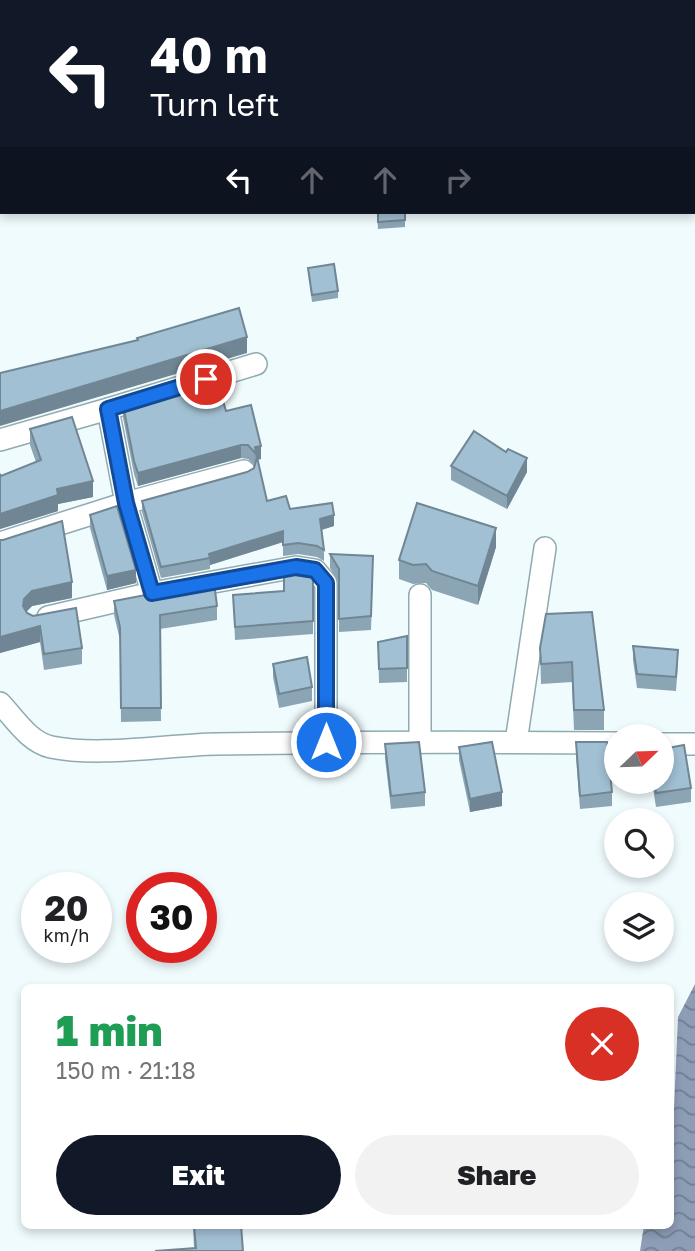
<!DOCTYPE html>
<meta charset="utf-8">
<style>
:root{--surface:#fff;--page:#f2f2f2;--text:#202124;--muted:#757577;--accent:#111827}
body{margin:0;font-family:"Golos Text",sans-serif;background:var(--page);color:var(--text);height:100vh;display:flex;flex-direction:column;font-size:26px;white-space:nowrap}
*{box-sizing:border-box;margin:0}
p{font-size:23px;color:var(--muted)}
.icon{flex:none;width:38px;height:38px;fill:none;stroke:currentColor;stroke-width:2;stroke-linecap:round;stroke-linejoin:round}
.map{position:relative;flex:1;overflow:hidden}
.sheet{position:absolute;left:21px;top:984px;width:653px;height:245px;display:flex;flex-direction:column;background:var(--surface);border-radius:10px;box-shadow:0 4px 10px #0003}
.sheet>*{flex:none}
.hud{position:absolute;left:0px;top:0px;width:696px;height:214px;box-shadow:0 4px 10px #0003;background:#111827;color:#fff;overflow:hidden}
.needle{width:46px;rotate:67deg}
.controls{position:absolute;left:604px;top:724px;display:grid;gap:14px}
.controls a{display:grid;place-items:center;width:70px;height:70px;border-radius:50%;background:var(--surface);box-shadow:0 4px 10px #0003;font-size:35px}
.speed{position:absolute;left:21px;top:872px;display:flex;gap:14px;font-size:35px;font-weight:700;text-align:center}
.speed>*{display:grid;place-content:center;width:91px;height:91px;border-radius:50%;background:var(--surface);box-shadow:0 4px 10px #0003;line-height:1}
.speed small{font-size:18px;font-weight:400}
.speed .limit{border:10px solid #d22;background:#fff;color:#111}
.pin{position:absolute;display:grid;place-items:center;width:60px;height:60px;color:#fff;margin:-30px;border:4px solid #fff;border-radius:50%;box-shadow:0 2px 7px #0007}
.me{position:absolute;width:77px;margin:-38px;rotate:0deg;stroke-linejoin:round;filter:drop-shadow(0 0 5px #0008)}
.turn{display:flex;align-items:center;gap:24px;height:147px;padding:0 35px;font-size:32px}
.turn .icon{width:91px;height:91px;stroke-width:2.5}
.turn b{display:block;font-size:49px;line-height:60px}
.lanes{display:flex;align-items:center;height:66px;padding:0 35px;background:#0003;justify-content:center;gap:35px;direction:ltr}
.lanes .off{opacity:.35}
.round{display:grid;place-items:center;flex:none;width:74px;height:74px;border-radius:37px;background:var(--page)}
.overview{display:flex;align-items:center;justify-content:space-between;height:119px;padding:0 35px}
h1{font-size:42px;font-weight:800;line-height:52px;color:#1e9e55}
.cta{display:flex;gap:14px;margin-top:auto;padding:14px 35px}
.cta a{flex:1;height:80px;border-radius:42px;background:var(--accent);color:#fff;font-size:28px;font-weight:800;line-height:80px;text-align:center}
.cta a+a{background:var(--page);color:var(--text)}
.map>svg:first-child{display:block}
.water{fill:url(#water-waves)}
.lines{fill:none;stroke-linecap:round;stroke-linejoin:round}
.minor-casing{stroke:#90abb0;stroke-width:24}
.minor{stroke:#fff;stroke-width:21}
.wall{fill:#8ba5b5}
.shaded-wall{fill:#718694}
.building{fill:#a2c0d3;stroke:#718694;stroke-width:2}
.route-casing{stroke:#114b97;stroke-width:18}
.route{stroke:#1a73e8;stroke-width:12}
</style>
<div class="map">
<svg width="695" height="1251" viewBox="0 0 695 1251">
<defs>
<pattern id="water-waves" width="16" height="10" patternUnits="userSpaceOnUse" patternTransform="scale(1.75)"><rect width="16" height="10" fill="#8d9db6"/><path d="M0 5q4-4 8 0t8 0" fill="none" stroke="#717f93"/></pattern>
</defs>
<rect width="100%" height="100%" fill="#f0fbfd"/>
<polygon class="water" points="695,984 695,1251 640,1251 644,1225 670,1225 670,1114 674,1109 678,1017"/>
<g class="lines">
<defs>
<g id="minor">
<polyline points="108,409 256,364"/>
<polyline points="0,440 108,409 126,503 152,593"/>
<polyline points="0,543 126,503 244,471"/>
<polyline points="420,595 420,741"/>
<polyline points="48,617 152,593 296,567 315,570 326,583 326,742"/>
<path d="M 0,703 C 15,719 29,742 51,747 C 98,757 167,745 216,744 C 350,742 483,742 616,743"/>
<polyline points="516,742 545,548"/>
<polyline points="662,744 695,744"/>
</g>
</defs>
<use href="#minor" class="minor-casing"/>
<use href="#minor" class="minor"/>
</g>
<g class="wall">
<rect x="459" y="0" width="58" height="2"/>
<polygon points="377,212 405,212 405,227 378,229"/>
<polygon points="308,268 338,291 338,298 312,302"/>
<polygon points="123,405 226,411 261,459 257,460 267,501 334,526 322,530 324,550 324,561 317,557 298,554 283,556 283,542 210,565 210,569 161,578 142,512 142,501 247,472 254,468 255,465 248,459 241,458 138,486 134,474 123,418"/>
<polygon points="30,429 93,497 58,504 58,511 0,529 0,474 1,476 36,462 30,445"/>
<polygon points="451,466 527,472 507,509 451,480"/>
<polygon points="90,515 136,583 107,590 90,528"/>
<polygon points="0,540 72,598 32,606 26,612 82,648 82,664 44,670 40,642 0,653"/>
<polygon points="496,547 478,605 432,590 426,583 413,584 399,579 399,560"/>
<polygon points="330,554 373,570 371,630 339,632 339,583 330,568"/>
<polygon points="313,574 313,634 235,640 233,595 284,591"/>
<polygon points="114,601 217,606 217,620 160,629 161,721 121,722 120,640 114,615"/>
<polygon points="546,614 604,710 604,730 574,730 572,682 541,684 540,648"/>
<polygon points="407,636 407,682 379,683 378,642"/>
<polygon points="633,646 678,663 676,691 637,688 633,660"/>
<polygon points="273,664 312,687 312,701 279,708 273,677"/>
<polygon points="576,742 612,792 612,806 580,809 576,756"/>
<polygon points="385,744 425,792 425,806 391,809 385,758"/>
<polygon points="459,747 502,806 470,812 459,760"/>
<polygon points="652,782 662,782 691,788 691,802 656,807"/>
<polygon points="193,1225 241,1225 194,1248"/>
</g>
<g class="shaded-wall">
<polygon points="247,337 247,353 0,426 0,411"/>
<polygon points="241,445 241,458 138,486 138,473"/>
<polygon points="261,446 261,459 256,460 255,447"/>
<polygon points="527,458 527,472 507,509 507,496"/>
<polygon points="93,481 93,497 58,504 58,511 0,529 0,514 57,489"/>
<polygon points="334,515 334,526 320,530 320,519"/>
<polygon points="496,528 496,547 478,605 478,586"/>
<polygon points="283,531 283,542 210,565 209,554"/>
<polygon points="136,570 136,583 107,590 107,576"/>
<polygon points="72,582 72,598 32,606 24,614 23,621 24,599 32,591"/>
<polygon points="40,626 40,642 0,653 0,637"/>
<polygon points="502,792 502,806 470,812 470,799"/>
</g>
<g class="building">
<polygon points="378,212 405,212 405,220 378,222"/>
<polygon points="334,264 338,291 312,295 308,268"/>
<polygon points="239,308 247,337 0,411 0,373 138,340 137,338"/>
<polygon points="216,377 226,411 251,405 261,446 255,447 256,454 248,445 241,445 138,473 134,461 123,405"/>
<polygon points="72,417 93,481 57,489 58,495 0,514 0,474 1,476 41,460 30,429"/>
<polygon points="474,431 506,452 508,449 527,458 507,496 451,466"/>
<polygon points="257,457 267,501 286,496 290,509 332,503 334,515 320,519 324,550 317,546 298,543 283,545 283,531 209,554 210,558 161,567 142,501 247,472 254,468"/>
<polygon points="417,503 496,528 478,586 432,571 426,564 413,565 399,560"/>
<polygon points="117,506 136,570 107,576 90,515"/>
<polygon points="62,521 72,582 32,591 24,599 23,606 27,613 33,616 76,608 82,648 44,654 40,626 0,637 0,540 3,540"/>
<polygon points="330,554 373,556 371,616 339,619 339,569"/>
<polygon points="296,567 308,569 313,574 313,621 235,627 233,595 284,591 284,569"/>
<polygon points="214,582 217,606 160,615 161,708 121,708 120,627 114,601"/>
<polygon points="592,612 604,710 574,710 572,662 541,664 540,648 546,614"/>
<polygon points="407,636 407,668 379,669 378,642"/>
<polygon points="633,646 678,650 676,677 637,674"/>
<polygon points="307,657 312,687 279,694 273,664"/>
<polygon points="419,742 425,792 391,796 385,744"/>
<polygon points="492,742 502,792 470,799 459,747"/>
<polygon points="576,742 607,742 612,792 580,796"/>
<polygon points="684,745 691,788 656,793 654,782 662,782 662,749"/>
<polygon points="194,1225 241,1225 243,1251 155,1251 196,1248"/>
</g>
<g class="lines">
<defs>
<polyline id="route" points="206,379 108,409 126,503 152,593 296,567 315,570 326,583 326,742"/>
</defs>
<use href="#route" class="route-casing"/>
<use href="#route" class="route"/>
</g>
</svg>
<div class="controls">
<a><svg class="needle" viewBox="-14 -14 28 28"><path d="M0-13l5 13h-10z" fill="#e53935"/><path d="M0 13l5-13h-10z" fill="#757577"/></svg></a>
<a><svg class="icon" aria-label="search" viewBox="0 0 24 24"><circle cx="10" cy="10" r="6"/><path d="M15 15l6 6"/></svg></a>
<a><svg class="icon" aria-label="layers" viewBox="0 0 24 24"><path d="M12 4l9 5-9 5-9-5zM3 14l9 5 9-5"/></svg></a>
</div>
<div class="speed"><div>20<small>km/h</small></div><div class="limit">30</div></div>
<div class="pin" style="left:206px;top:379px;background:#d93025"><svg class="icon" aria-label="arrive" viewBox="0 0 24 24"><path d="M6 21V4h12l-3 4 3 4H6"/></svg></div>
<svg class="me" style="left:326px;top:742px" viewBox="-20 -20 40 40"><circle r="17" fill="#1a73e8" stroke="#fff" stroke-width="3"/><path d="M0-11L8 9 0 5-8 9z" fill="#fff"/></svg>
<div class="hud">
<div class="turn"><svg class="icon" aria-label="left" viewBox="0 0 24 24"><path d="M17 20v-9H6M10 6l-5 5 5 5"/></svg><div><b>40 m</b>Turn left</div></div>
<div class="lanes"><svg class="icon" aria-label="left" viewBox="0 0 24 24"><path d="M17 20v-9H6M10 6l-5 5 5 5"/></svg><svg class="icon off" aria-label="ahead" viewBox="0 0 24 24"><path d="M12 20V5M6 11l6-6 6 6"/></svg><svg class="icon off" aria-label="ahead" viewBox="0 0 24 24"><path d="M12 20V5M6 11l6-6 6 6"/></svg><svg class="icon off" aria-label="right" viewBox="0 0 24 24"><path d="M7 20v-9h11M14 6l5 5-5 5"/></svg></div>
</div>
<section class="sheet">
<div class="overview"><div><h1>1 min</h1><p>150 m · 21:18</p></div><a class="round" style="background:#d93025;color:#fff"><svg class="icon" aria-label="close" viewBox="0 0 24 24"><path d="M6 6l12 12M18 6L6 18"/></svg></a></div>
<div class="cta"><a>Exit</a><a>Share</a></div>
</section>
</div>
